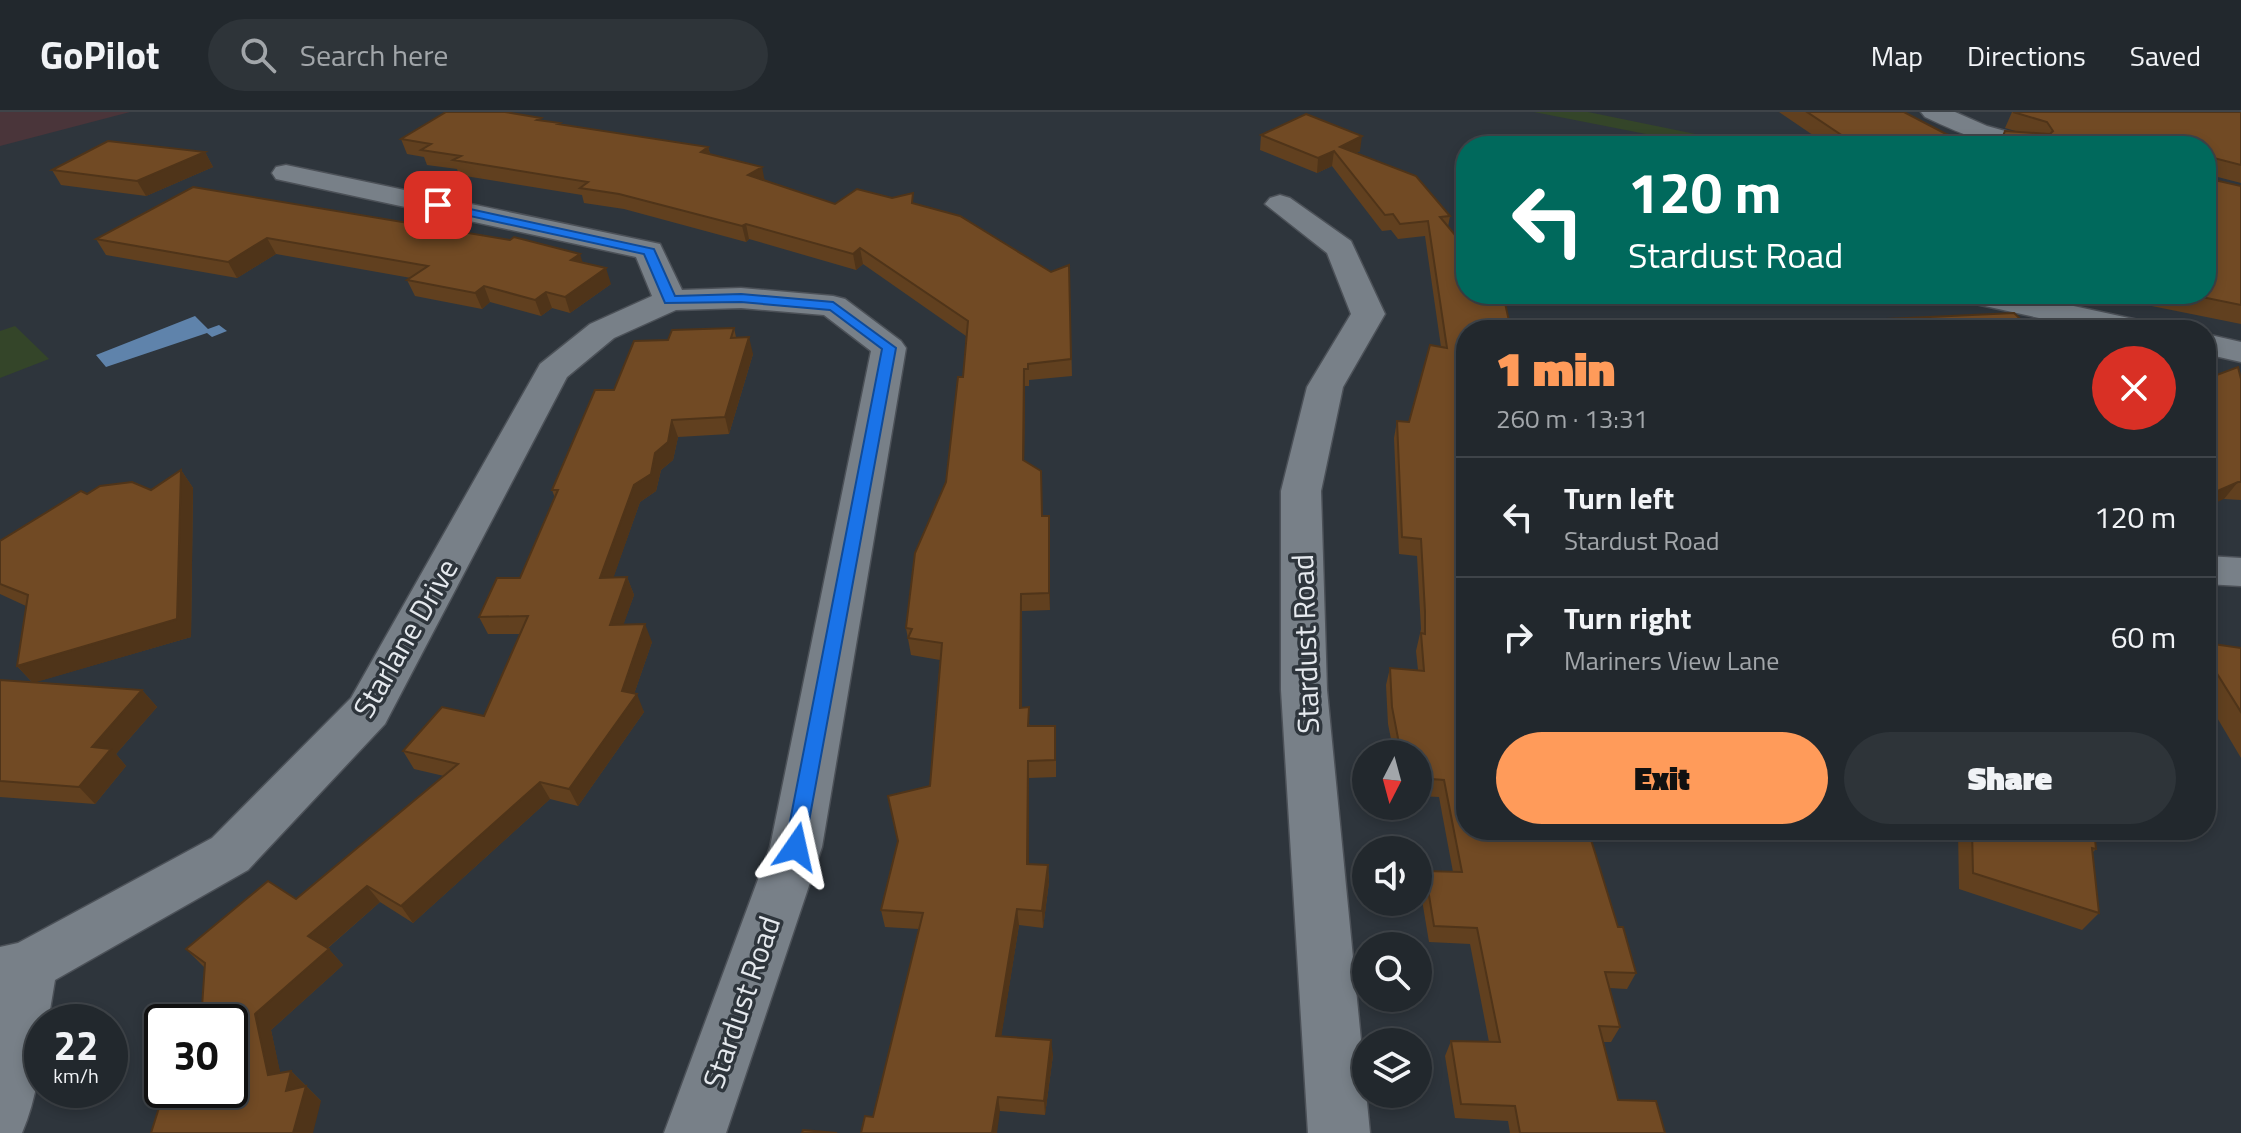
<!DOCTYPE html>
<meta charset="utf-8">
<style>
:root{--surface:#22282d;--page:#2e3439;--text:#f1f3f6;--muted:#a2a6aa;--line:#3f4449;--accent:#ff9b5a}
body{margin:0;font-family:"Titillium Web",sans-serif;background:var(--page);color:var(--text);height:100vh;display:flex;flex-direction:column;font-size:30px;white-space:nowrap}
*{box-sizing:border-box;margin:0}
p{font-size:26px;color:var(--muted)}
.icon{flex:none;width:44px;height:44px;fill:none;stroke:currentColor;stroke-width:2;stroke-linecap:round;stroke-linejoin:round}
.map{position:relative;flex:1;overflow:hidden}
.side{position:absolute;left:1456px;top:208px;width:760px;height:520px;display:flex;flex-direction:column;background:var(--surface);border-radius:32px;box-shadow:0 4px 12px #0003,0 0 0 2px var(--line)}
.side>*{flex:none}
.guide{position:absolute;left:1456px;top:24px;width:760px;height:168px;border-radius:32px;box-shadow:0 4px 12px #0003,0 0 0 2px var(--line);background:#00695c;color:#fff;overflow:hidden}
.needle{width:52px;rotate:186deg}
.tools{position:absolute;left:1352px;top:628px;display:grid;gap:16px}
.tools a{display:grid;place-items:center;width:80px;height:80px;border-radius:50%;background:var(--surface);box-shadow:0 4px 12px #0003,0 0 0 2px var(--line);font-size:40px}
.speed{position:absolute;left:24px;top:892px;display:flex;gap:16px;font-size:40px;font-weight:700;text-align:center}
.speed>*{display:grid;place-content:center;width:104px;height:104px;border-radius:50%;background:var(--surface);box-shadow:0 4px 12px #0003,0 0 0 2px var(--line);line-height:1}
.speed small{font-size:20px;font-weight:400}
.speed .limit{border:4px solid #111;border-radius:12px;background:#fff;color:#111}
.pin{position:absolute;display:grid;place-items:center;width:68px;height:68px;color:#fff;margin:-34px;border-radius:16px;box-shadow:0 4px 12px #0006}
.me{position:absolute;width:88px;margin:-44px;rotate:11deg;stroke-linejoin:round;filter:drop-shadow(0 0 6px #0008)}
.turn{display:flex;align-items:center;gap:28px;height:168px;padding:0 40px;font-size:36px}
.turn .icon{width:104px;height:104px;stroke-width:2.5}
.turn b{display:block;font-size:56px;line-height:68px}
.round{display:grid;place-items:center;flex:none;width:84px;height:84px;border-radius:42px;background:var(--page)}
.head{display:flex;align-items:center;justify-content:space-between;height:136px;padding:0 40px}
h1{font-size:48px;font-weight:800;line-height:60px;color:var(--accent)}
.button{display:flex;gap:16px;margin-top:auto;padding:16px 40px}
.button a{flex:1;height:92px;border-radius:48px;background:var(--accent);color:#111;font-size:32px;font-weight:800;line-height:92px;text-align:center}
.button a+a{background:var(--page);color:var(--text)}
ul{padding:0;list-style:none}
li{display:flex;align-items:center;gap:24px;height:120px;padding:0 40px;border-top:2px solid var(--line)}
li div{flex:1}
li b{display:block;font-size:30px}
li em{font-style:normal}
header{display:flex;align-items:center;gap:48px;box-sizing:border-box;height:112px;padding:0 40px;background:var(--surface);border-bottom:2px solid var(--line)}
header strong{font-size:38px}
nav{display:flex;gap:44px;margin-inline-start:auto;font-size:28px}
.search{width:560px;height:72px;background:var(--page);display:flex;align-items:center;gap:20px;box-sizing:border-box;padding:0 28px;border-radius:44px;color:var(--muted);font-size:30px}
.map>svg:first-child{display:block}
.commercial{fill:#4a353a}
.green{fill:#344529}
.water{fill:#5f83ab}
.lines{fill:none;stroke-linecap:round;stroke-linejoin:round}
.minor-casing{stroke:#4c5158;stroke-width:3}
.minor{fill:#788088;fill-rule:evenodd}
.wall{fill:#61401f}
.shaded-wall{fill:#4f3419}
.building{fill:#714a24;stroke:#4f3419;stroke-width:2}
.route{fill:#1a73e8;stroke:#114b97;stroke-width:2}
.labels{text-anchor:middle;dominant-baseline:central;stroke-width:7;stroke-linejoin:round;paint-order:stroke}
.street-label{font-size:30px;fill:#e5e9ee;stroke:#2e353c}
</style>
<header>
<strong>GoPilot</strong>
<div class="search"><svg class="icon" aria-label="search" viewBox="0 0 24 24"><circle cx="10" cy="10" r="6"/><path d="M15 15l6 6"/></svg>Search here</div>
<nav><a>Map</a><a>Directions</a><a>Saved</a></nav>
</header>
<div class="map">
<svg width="2241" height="1021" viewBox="0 0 2241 1021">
<rect width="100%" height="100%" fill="#2e353c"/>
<polygon class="commercial" points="0,0 130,0 0,34"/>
<g class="green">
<polygon points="1534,0 1588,0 1754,34 1707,34"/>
<polygon points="15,214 49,247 0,266 0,219"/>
</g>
<polygon class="water" points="195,204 208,217 219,213 227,219 212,225 207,221 106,255 96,243"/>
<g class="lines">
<defs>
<g id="minor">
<path d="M 1921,0 L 1955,0 L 1987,14 L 2038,28 L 2042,34 C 1989,34 1972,27 1925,5 Z"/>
<path d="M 286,53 L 660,132 L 682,178 L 741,176 L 833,184 L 845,187 L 901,229 L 906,236 L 822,735 L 726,1021 L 664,1021 L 770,735 L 871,239 L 824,203 L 741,196 L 676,198 L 614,226 L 567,265 L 385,612 L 248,758 L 55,868 L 48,910 L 42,910 C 42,948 37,986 22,1021 L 0,1021 L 0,835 L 18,831 L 212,726 L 351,586 L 540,252 L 590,212 L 652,184 L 636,145 L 276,67 L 272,61 L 276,55 Z"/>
<polygon points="1280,83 1290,86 1351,129 1385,202 1343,275 1321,379 1327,578 1370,1021 1308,1021 1281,578 1281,379 1307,275 1351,202 1327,141 1265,92 1270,86"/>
<polygon points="1957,182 2018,182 2152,211 2157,218 2094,218 1962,189"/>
<polygon points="2206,222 2241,230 2241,250 2206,242"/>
<polygon points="2206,444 2241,446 2241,474 2206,472"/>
</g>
</defs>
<use href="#minor" class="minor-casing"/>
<use href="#minor" class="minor"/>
</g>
<g class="wall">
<polygon points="1779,0 1904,0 1946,22 1986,34 1829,34"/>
<polygon points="2012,0 2241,0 2241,71 2214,64 2214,68 2241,74 2241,212 2102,184 2102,182 2206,182 2206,34 1998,34 2005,19 2019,20 2005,16"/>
<polygon points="542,9 560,11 561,13 708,35 710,42 765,68 835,92 914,92 1051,160 1069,153 1072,264 1029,268 1029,274 1025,274 1024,349 1042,376 1042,404 1049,404 1050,498 1022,499 1022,596 1030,614 1055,614 1056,631 1056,665 1029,666 1029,752 1048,753 1049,770 1043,816 1019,813 1001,924 1053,943 1045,1003 1000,999 873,1005 919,817 885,815 881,798 930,674 940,548 911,543 906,516 946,370 963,265 966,224 863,152 856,158 749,127 746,130 624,97 584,91 582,83 459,63 457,57 427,53 424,45 407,42 401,27"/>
<polygon points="1261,23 1360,39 1356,41 1450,104 1448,115 1466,218 1466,718 1618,815 1636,861 1627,877 1609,876 1620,915 1611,930 1603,930 1618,988 1665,1021 1510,1021 1508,1009 1455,1006 1445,944 1451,929 1489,930 1470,832 1429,830 1420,776 1425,759 1453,760 1439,685 1418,684 1418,642 1394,642 1388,612 1386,573 1390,556 1418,558 1416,539 1421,517 1417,444 1399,442 1394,326 1397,309 1409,310 1441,235 1425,124 1398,127 1391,118 1382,119 1332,54 1317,61 1260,38"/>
<polygon points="205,40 213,55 146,84 61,73 52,58"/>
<polygon points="193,75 583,151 611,172 570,201 552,196 541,204 490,190 482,197 415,184 407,168 411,166 276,142 237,166 106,143 96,127"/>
<polygon points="1867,208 2032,218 1862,218"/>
<polygon points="734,216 736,225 753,242 729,322 678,325 673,348 661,358 656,379 640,390 613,466 627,465 634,483 623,513 652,530 634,582 644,600 578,694 550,687 413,811 380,790 328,836 343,853 271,918 280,961 291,959 321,989 230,978 204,855 186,837 296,787 444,664 414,657 403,639 484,604 520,522 488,522 479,505 520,466 555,386 552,378 614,278 668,228"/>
<polygon points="2241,267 2241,388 2224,387"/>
<polygon points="181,358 193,376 191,525 35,570 142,578 157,595 116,642 126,654 95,692 0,685 0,568 32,570 17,554 26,494 0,482 0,429 87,382 151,378"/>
<polygon points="2206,531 2241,536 2241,646 2206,587"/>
<polygon points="1958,718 2100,718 2094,723 2096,737 2092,741 2099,801 2082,818 1959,777"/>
</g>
<g class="shaded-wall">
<polygon points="1362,24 1360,39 1341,49 1340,35"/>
<polygon points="708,35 712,49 701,40"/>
<polygon points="1334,39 1332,54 1317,61 1318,46"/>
<polygon points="205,40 213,55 146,84 137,69"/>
<polygon points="762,55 765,70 748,63"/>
<polygon points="746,112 749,127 746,130 742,114"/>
<polygon points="267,126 276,142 237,166 228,150"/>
<polygon points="860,136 863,152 856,158 853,142"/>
<polygon points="580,142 585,158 571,148"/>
<polygon points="606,156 611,172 570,201 565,185"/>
<polygon points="484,174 490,190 482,197 475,181"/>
<polygon points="546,180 552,196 541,204 535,188"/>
<polygon points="749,225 753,242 729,322 725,305"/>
<polygon points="1024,257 1025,274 1024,365 1023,348"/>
<polygon points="672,308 678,325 673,348 661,358 656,379 640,390 607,484 600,466 634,373 655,341"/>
<polygon points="181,358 193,376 191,525 33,571 17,554"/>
<polygon points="2238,370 2224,387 2206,395 2206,384"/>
<polygon points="1049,404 1050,421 1050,498 1049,481"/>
<polygon points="627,465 634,483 617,531 610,513"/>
<polygon points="1021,482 1022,499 1022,613 1020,596"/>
<polygon points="645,512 652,530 632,588 637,582 644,600 578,694 569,677 622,579"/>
<polygon points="142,578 157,595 116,642 126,654 95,692 79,675 92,635"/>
<polygon points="1028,649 1029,666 1029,769 1027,752"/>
<polygon points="540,670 550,687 413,811 401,794"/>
<polygon points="1048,753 1049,770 1043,816 1042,799"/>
<polygon points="367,774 380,790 323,840 308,824"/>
<polygon points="1017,797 1019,813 999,939 996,924"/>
<polygon points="329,837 343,853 271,918 284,978 268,963 255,902"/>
<polygon points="1051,928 1053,943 1045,1003 1044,989"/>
<polygon points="291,959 321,989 313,1021 293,1021 286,979"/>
<polygon points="998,985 1000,999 997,1021 992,1021"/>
</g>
<g class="building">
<polygon points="446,0 505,0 541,6 537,8 560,11 558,12 708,35 701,40 762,55 748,63 835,92 857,77 892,86 913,81 912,91 960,104 1051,160 1069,153 1071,247 1028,252 1028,257 1024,257 1023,348 1041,359 1042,404 1049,404 1049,481 1021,482 1020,596 1029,595 1028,614 1055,614 1055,648 1028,649 1027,752 1048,753 1042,799 1017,797 996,924 1051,928 1044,989 998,985 992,1021 861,1021 865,1004 873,1005 923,801 881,798 898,729 888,684 930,674 942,531 908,526 912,517 906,516 915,441 946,370 958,265 963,265 968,209 860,136 853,142 746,112 742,114 619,82 580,76 588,70 453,48 461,44 421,38 431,32 401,27"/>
<polygon points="1807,0 1904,0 1946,22 1986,34 1858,34"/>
<polygon points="2013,0 2241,0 2241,53 2214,46 2214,68 2241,74 2241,193 2187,182 2206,182 2206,34 1999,34 2005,19 2050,22 2053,19 2047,10"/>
<polygon points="1306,2 1362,24 1340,35 1416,64 1450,104 1440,105 1466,136 1466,182 1503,182 1511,218 1466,218 1466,718 1588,718 1618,815 1623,815 1636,861 1605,860 1620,915 1599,914 1618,988 1656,989 1665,1021 1520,1021 1515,994 1461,992 1451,929 1500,930 1477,816 1434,814 1425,759 1462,760 1444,668 1418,666 1418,642 1401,642 1392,595 1390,556 1424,559 1421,521 1425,522 1425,500 1421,427 1402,425 1397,309 1409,310 1430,233 1447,236 1428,109 1400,112 1393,102 1385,103 1334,39 1318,46 1261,23"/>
<polygon points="108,29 205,40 137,69 52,58"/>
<polygon points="193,75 510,128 514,125 580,142 571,148 606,156 565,185 546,180 535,188 484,174 475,181 407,168 428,154 267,126 228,150 96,127"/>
<polygon points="2014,201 2032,218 1876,218 1867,208"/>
<polygon points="734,216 731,226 749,225 725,305 672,308 668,330 655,341 651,362 634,373 600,466 627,465 610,513 645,512 622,579 637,582 569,677 540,670 401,794 367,774 308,824 329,837 255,902 268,963 291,959 286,979 306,974 293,1021 151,1021 163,983 192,978 230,978 230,910 201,910 205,851 186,837 268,769 296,787 458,652 403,639 442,595 484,604 528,504 479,505 497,466 520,466 558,378 552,378 595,278 614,278 634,229 668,228 672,218"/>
<polygon points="2238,255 2241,267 2241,370 2238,370 2206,384 2206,267"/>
<polygon points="181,358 177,507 17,554 28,483 0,472 0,429 81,379 87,382 100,374 132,370 151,378"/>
<polygon points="2206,531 2241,536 2241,600 2206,544"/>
<polygon points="0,568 142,578 92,635 111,637 79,675 0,669"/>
<polygon points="1972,718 2094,718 2096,737 2092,736 2099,801 1973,761"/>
<polygon points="803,1018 837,1021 802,1021"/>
</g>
<polygon class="route" points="438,90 654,137 675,184 741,182 833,190 896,236 803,742 796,744 788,742 785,735 882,237 830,198 741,190 665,191 644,142 433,96 432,93"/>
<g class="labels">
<g class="street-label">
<text transform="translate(405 526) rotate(-60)">Starlane Drive</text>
<text transform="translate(1305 532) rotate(-92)">Stardust Road</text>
<text transform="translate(741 890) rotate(-71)">Stardust Road</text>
</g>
</g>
</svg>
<div class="tools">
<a><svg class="needle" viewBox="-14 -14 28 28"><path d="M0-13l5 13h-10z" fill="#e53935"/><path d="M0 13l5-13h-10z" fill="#a2a6aa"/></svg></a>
<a><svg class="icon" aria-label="sound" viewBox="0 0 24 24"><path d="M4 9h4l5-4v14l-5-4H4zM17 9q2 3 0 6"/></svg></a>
<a><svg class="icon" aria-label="search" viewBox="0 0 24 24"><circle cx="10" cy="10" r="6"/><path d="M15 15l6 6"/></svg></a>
<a><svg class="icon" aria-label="layers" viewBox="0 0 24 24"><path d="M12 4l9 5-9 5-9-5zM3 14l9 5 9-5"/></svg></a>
</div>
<div class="speed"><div>22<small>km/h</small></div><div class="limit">30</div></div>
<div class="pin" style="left:438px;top:93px;background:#d93025"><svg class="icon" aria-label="arrive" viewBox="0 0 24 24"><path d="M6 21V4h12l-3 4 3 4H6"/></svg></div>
<svg class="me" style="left:796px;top:735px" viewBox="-20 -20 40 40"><path d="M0-17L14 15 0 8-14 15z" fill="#1a73e8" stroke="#fff" stroke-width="4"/></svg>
<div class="guide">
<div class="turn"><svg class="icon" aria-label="left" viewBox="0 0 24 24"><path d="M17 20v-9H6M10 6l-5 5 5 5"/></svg><div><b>120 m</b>Stardust Road</div></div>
</div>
<section class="side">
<div class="head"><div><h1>1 min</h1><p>260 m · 13:31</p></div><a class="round" style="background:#d93025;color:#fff"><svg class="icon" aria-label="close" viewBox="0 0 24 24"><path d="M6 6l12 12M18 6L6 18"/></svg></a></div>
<ul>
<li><svg class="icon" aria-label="left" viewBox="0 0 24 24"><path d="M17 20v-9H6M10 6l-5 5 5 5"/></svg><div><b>Turn left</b><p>Stardust Road</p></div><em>120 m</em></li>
<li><svg class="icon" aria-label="right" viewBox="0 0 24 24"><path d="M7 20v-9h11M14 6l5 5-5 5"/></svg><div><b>Turn right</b><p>Mariners View Lane</p></div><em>60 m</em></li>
</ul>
<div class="button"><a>Exit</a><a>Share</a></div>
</section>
</div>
